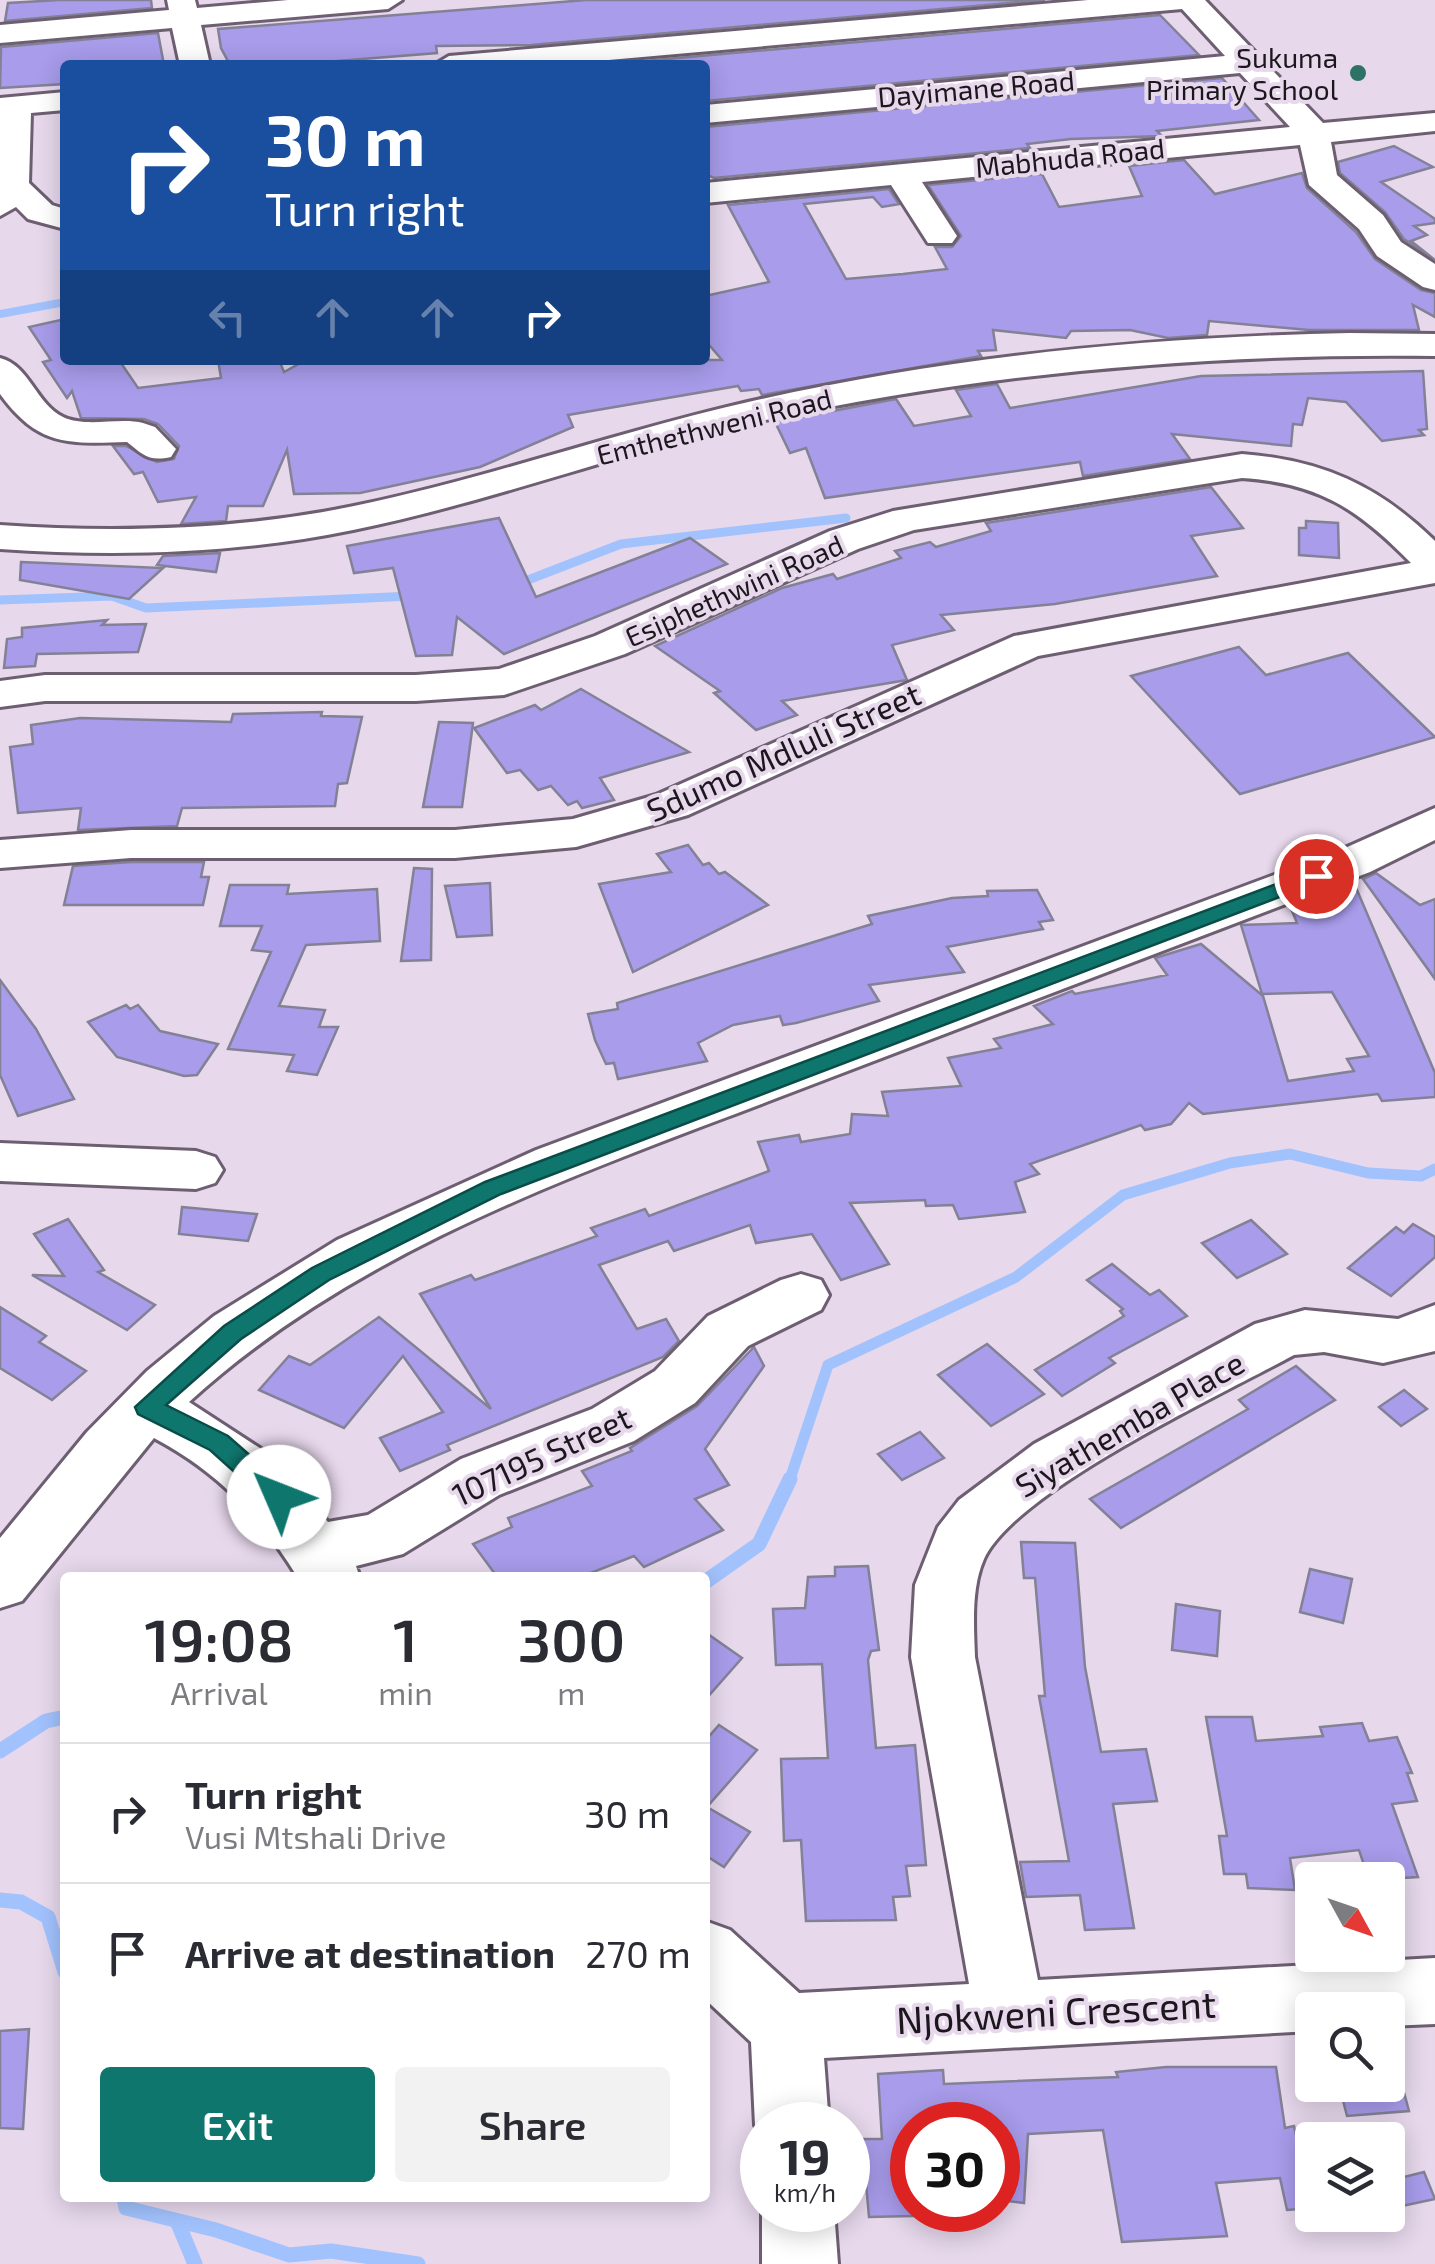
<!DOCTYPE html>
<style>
:root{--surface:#fff;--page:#f2f2f3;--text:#2b2b33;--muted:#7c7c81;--line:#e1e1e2;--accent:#0f766e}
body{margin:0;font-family:"Exo 2",sans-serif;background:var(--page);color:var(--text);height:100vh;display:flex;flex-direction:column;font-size:38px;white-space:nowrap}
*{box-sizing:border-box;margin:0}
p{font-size:32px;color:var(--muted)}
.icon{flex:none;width:55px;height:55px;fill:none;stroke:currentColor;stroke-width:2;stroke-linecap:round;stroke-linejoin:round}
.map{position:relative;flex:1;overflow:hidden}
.drawer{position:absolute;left:60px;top:1572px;width:650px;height:630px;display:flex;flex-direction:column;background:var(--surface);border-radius:10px;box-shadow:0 5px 25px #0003}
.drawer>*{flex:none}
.guide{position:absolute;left:60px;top:60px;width:650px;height:305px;border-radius:10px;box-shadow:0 5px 25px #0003;background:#1a4fa0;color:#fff;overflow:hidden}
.needle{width:65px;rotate:130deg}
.fabs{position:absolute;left:1295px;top:1862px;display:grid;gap:20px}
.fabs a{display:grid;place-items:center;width:110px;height:110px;border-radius:10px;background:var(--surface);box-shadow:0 5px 25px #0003;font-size:50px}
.speed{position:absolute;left:740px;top:2102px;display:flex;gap:20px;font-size:50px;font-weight:700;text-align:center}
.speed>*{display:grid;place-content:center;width:130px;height:130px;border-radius:50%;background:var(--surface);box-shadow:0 5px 25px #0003;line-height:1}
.speed small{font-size:25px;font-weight:400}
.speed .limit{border:15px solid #d22;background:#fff;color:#111}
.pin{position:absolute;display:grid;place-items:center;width:85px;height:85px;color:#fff;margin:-42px;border:5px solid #fff;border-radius:50%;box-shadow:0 2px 10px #0007}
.me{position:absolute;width:110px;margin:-55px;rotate:314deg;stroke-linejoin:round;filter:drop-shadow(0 0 8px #0008)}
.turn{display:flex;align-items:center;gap:35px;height:210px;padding:0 40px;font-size:45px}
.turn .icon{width:130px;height:130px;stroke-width:2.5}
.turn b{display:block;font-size:70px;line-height:85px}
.lanes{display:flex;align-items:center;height:95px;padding:0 40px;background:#0003;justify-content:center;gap:50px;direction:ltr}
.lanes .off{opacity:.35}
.eta{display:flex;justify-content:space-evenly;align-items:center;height:170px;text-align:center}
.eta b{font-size:60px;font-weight:600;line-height:70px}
.primary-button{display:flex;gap:20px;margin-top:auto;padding:20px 40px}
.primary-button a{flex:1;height:115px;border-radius:10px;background:var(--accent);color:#fff;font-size:40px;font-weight:600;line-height:115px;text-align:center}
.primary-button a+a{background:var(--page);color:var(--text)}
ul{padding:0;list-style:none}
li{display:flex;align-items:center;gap:30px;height:140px;padding:0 40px;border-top:2px solid var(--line)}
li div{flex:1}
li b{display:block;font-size:38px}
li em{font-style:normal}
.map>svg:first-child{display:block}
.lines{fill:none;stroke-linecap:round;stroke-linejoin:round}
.stream-far3{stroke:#a2c2fd;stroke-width:8}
.stream-far2{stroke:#a2c2fd;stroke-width:9}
.stream-far1{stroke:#a2c2fd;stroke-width:11}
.stream{stroke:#a2c2fd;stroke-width:15}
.building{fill:#a89ceb;stroke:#838196;stroke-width:2.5}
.minor-casing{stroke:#6d5f71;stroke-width:6}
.minor{fill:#fff;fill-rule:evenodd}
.route{fill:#0f766e;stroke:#0a4d48;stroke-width:2.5}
.poi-dot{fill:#2e7265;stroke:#e7d8ec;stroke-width:4}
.labels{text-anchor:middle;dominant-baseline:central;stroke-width:8;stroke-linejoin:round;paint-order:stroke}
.far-poi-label{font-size:28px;fill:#1c171d;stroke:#e7d8ec;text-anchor:end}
.far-street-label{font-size:28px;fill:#1c171d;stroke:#e7d8ec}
.street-label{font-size:32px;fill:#1c171d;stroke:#e7d8ec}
.near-street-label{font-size:38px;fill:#1c171d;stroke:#e7d8ec}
</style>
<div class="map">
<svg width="1435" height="2264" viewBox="0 0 1435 2264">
<rect width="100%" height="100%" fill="#e7d8ec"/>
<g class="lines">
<polyline class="stream-far3" points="0,314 65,302"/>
<g class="stream-far2">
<polyline points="515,585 621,544 846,518"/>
<polyline points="0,600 112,596 146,608 412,596"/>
</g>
<polyline class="stream-far1" points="789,1482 828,1365 1016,1277 1123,1195 1230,1163 1290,1154 1368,1173 1421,1176 1435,1169"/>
<g class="stream">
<polyline points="705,1582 759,1544 790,1479"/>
<polyline points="0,1751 46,1721 65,1717"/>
<polyline points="0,1900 21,1902 48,1917 65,1972"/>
<polyline points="124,2198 126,2208 216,2230 289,2255 331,2251 418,2264"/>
<polyline points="177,2221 195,2264"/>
</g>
</g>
<g class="building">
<polygon points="59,0 151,0 152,8 5,21 8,3"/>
<polygon points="586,0 1045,0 531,45 436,46 437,53 287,65 230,65 221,48 218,29"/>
<polygon points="1160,15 1199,55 705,101 705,65 600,65"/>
<polygon points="158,33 164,65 65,65 65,84 0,88 1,47"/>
<polygon points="1222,78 1259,120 1157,131 1162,136 1071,139 1027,144 1030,148 714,178 705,174 705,127"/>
<polygon points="1394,146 1433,167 1381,182 1435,219 1435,223 1414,226 1427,235 1411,241 1435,260 1404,239 1385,212 1340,173 1338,162"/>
<polygon points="1184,160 1215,194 1302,173 1307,188 1356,232 1375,259 1421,290 1435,293 1435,317 1413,305 1419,330 1309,330 1209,321 1207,335 1168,338 1130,330 1071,331 1066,338 993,330 996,350 978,351 981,356 762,395 759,389 741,391 738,386 568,415 573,427 480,467 360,493 294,494 287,450 263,506 228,506 226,521 181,524 196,497 158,502 143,472 134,474 113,446 126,446 157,462 174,459 179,446 158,424 144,419 81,418 72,391 67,398 43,362 51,360 29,327 65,319 65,360 119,360 138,388 221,378 218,360 279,360 284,372 306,360 722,360 705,340 705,296 769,282 728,205 889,189 899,204 882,207 873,197 804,204 846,279 903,274 947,269 935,247 952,247 961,236 928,185 1042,174 1059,207 1142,196 1129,166"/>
<polygon points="1423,371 1427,429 1419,430 1424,435 1382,441 1346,402 1308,398 1302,425 1293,424 1291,446 1172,434 1190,459 1083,476 1080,462 825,498 806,448 790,453 775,422 896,399 914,426 971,416 956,390 997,384 1010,408 1201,376"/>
<polygon points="1211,487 1243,528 1191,536 1217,576 1055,604 941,615 954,630 892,645 907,680 782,701 797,715 756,730 714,693 720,691 655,646 782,588 833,574 837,579 901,558 895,551 930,542 936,547 991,531 986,523"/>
<polygon points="499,518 536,597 690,538 727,564 504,654 457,617 452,655 416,656 393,568 354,573 347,546"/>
<polygon points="1306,521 1338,523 1339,558 1299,555 1299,528 1306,528"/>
<polygon points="220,553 216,572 157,565 163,556"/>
<polygon points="21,562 163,568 129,599 20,580"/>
<polygon points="107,620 102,625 146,624 138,652 37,654 35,666 4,668 7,639 22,637 22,628"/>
<polygon points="1239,647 1266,675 1348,653 1435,737 1240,794 1131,676"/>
<polygon points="581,689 689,752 600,778 614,800 582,808 577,801 568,805 551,786 538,790 520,770 507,773 474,728 535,705 541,710"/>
<polygon points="322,712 321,716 362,717 347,783 338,784 335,806 182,808 177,826 78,830 81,808 18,813 10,747 33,744 31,725 80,718 231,722 233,714"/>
<polygon points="439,722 473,723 462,807 423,807"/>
<polygon points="688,845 703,865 709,863 719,874 725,872 768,905 633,972 599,884 671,872 657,854"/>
<polygon points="131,862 204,862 201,877 209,877 203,905 64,905 73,866"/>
<polygon points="414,868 432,869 431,960 401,961"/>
<polygon points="1376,873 1420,905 1435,899 1435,979 1363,879"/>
<polygon points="490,883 492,935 457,937 445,886"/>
<polygon points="230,885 289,885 287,894 377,889 380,941 306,945 279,1006 325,1010 319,1027 338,1027 317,1075 287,1071 294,1055 228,1049 271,952 252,950 262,926 220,926"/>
<polygon points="1037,890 1053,920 1039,922 1043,929 947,947 964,972 869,985 879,1001 796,1023 783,1025 780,1016 733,1025 698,1043 707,1061 618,1079 614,1063 606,1064 595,1040 588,1014 618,1009 617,1003 872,924 868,916 952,898 988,896 987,891"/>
<polygon points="1357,890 1435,1073 1435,1097 1382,1101 1378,1094 1203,1114 1189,1103 1171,1124 1145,1130 1141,1125 1030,1164 1039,1174 1015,1182 1025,1212 959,1219 953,1205 926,1206 925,1200 850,1203 889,1264 841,1280 812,1234 756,1243 750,1225 674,1251 668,1241 599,1265 637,1329 666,1319 679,1341 663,1357 447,1445 450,1450 400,1471 380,1438 443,1412 403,1356 344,1428 259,1390 289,1356 310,1365 379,1317 491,1409 420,1294 471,1275 475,1280 597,1236 591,1228 645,1209 649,1216 769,1171 758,1142 799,1135 801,1142 850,1134 852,1114 888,1116 882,1092 961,1086 948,1058 1001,1048 994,1039 1053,1024 1034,1006 1072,991 1075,994 1167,975 1155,958 1201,944 1263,996 1288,1081 1354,1071 1347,1059 1369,1056 1332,992 1262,994 1241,925 1297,923 1290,906 1327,892 1334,901"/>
<polygon points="0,980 36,1029 74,1099 18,1116 0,1075"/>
<polygon points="126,1005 130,1009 138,1005 160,1031 218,1044 197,1075 184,1076 117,1057 88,1022"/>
<polygon points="182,1207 257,1214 248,1241 179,1234"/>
<polygon points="68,1219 104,1270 98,1272 155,1305 127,1330 32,1275 64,1276 34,1234"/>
<polygon points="1251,1220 1287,1254 1237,1278 1202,1243"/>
<polygon points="1413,1224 1435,1237 1435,1257 1391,1296 1348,1268 1396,1227 1404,1233"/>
<polygon points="1112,1264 1150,1295 1159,1290 1187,1316 1109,1358 1115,1363 1062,1396 1035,1370 1124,1316 1120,1311 1123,1309 1087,1280"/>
<polygon points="0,1307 46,1336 39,1342 86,1371 52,1400 0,1368"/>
<polygon points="987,1344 1044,1394 991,1426 938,1375"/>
<polygon points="754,1347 764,1366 705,1449 729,1485 695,1499 723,1530 644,1567 634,1556 578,1578 498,1578 473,1544 512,1527 508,1518 592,1486 582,1471 632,1451 630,1448 697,1406"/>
<polygon points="1296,1366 1335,1400 1121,1528 1090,1499 1248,1409 1239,1400"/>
<polygon points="1404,1390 1427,1409 1401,1426 1379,1407"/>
<polygon points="920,1432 944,1458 902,1480 878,1454"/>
<polygon points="1021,1542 1075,1543 1085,1667 1101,1752 1146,1749 1157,1801 1113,1804 1134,1928 1085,1930 1080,1895 1026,1897 1020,1862 1069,1861 1039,1696 1045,1696 1035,1578 1024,1578"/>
<polygon points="868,1566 879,1650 871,1651 868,1660 876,1748 915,1745 926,1865 906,1866 910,1896 893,1897 896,1920 806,1921 801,1840 784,1841 781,1759 828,1758 822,1664 776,1665 773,1609 805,1608 808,1577 835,1576 835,1567"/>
<polygon points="1310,1569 1352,1579 1343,1623 1300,1612"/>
<polygon points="1176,1604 1220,1611 1217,1656 1172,1650"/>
<polygon points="705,1632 742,1658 705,1700"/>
<polygon points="1206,1717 1252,1717 1256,1741 1323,1736 1320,1727 1362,1723 1369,1741 1397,1737 1412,1773 1407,1773 1417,1801 1392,1804 1418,1877 1369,1880 1359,1850 1290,1858 1295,1890 1248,1888 1246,1874 1224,1874 1219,1836 1227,1836"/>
<polygon points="719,1725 757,1750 707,1807 750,1832 724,1867 705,1855 705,1741"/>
<polygon points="29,2029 23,2129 0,2128 0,2031"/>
<polygon points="1166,2067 1276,2067 1285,2128 1294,2126 1312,2208 1287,2210 1280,2178 1216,2183 1227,2236 1122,2242 1103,2130 1028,2134 1024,2203 998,2200 998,2125 912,2125 912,2216 869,2217 862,2139 882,2139 878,2074 943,2070 944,2084 1118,2077 1116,2072"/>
<polygon points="1339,2085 1402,2085 1409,2111 1347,2116"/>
<polygon points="1424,2172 1435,2199 1388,2209 1388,2181"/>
</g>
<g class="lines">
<defs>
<g id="minor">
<polygon points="167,0 195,0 197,8 288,0 402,0 388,9 201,25 210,65 180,65 172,28 0,43 0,25 169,10"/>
<polygon points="1088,0 1205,0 1323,123 1435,113 1435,131 1331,142 1337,175 1383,215 1401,242 1435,264 1435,290 1423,287 1377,256 1359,229 1309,185 1300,145 922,182 957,236 952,243 928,243 891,185 705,203 705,183 1290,127 1240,73 705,123 705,105 1225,56 1182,9 552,65 434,65 449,56"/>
<polygon points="65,92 65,110 31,113 29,183 52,205 65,209 65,229 28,219 16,207 0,216 0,98"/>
<path d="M 1350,333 L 1435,334 L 1435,356 C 1208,353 983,373 761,421 C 623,451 491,502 353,530 C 237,554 118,557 0,549 L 0,525 C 118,533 238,530 354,506 C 490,478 622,430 757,400 C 952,356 1151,337 1350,333 Z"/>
<path d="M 0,358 C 29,365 36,404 63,417 C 86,428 119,417 143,423 L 155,427 L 176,449 L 171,457 C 149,462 143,455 127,442 C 67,444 38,446 0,394 Z"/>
<path d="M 1242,454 C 1321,460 1378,485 1435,541 L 1435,583 L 1038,656 L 688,815 L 576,847 L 455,858 L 131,858 L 0,868 L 0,840 L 131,830 L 455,830 L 573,819 L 656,795 L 1014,636 L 1411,563 C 1358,509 1319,483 1242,478 L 914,530 L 858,549 L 625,654 L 504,695 L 416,701 L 45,701 L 0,707 L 0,681 L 45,675 L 416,675 L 499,669 L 595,636 L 830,531 L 893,511 Z"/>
<path d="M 1435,808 L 1435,840 L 1370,872 C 1176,946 983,1019 790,1093 C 579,1174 359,1247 189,1402 L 275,1458 L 328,1522 L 368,1515 L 461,1459 L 592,1409 L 655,1371 L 708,1316 L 781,1280 L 801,1274 L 821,1280 L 829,1295 L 821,1310 L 748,1346 L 695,1403 L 634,1441 L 499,1495 L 403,1554 L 356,1566 L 360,1578 L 298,1578 C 260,1516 218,1472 154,1438 L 22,1601 L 0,1608 L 0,1538 L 87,1432 L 147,1371 L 214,1316 L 337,1240 L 536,1150 L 1336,852 Z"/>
<polygon points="0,1143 196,1151 215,1157 223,1170 215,1183 196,1189 0,1181"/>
<path d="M 1435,1305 L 1435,1351 L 1383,1363 L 1324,1352 L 1294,1355 C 1224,1393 1015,1491 984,1559 C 971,1588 974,1626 975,1657 L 1038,1980 L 1435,1958 L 1435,2024 L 1388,2026 L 1388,2010 L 1312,2010 L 1312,2031 L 824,2058 L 829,2125 L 762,2125 L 762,2141 L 755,2125 L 751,2042 L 705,1999 L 705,1921 L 730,1930 L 799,1993 L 969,1984 L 911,1657 L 915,1585 L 938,1527 L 959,1500 L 1034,1444 L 1255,1324 L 1305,1310 L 1398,1319 Z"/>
<polygon points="762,2203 762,2210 834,2210 838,2264 762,2264"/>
</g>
</defs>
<use href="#minor" class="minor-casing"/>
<use href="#minor" class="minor"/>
</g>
<polygon class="route" points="1316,869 1327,876 1324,880 501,1194 329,1280 241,1339 166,1405 228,1436 288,1489 292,1497 288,1504 270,1504 210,1450 138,1414 135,1407 224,1326 312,1268 485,1182"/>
<circle class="poi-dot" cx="1358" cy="73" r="10"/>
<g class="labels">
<g class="far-poi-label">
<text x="1338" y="57">Sukuma<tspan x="1338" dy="32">Primary School</tspan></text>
</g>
<g class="far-street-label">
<text transform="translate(976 88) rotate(-5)">Dayimane Road</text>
<text transform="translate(1070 157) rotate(-6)">Mabhuda Road</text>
<text transform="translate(714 426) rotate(-14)">Emthethweni Road</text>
<text transform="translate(734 590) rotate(-24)">Esiphethwini Road</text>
</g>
<g class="street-label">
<text transform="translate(783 751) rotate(-24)">Sdumo Mdluli Street</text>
<text transform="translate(1129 1423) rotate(-30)">Siyathemba Place</text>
<text transform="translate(541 1455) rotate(-25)">107195 Street</text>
</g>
<g class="near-street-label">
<text transform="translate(1056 2011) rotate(-3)">Njokweni Crescent</text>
</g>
</g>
</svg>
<div class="fabs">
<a><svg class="needle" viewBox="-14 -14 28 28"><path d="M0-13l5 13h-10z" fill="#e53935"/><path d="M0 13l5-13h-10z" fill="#7c7c81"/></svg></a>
<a><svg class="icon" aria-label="search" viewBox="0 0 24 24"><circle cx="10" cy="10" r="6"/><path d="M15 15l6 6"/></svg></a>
<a><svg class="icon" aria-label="layers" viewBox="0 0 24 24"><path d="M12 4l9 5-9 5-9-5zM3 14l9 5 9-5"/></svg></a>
</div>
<div class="speed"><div>19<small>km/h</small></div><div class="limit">30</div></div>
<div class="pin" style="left:1316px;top:876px;background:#d93025"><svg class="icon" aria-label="arrive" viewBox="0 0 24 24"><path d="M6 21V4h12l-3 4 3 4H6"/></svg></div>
<svg class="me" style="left:279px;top:1497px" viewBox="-20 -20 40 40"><circle r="19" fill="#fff"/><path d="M0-13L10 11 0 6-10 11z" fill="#0f766e"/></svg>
<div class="guide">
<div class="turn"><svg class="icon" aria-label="right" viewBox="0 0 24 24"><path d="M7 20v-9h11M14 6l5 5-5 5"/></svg><div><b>30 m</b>Turn right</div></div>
<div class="lanes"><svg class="icon off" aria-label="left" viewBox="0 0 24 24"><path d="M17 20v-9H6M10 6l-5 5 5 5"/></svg><svg class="icon off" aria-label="ahead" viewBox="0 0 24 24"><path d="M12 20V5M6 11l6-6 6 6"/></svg><svg class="icon off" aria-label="ahead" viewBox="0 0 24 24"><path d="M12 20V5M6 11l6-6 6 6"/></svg><svg class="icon" aria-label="right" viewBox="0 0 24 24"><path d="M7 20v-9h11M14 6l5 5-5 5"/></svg></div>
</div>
<section class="drawer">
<div class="eta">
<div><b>19:08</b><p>Arrival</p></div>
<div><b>1</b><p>min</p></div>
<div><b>300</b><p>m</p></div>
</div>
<ul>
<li><svg class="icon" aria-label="right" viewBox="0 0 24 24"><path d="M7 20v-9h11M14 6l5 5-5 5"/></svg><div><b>Turn right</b><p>Vusi Mtshali Drive</p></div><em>30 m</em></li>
<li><svg class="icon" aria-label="arrive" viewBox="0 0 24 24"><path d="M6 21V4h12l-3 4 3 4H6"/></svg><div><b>Arrive at destination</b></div><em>270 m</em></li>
</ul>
<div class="primary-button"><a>Exit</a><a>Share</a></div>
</section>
</div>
